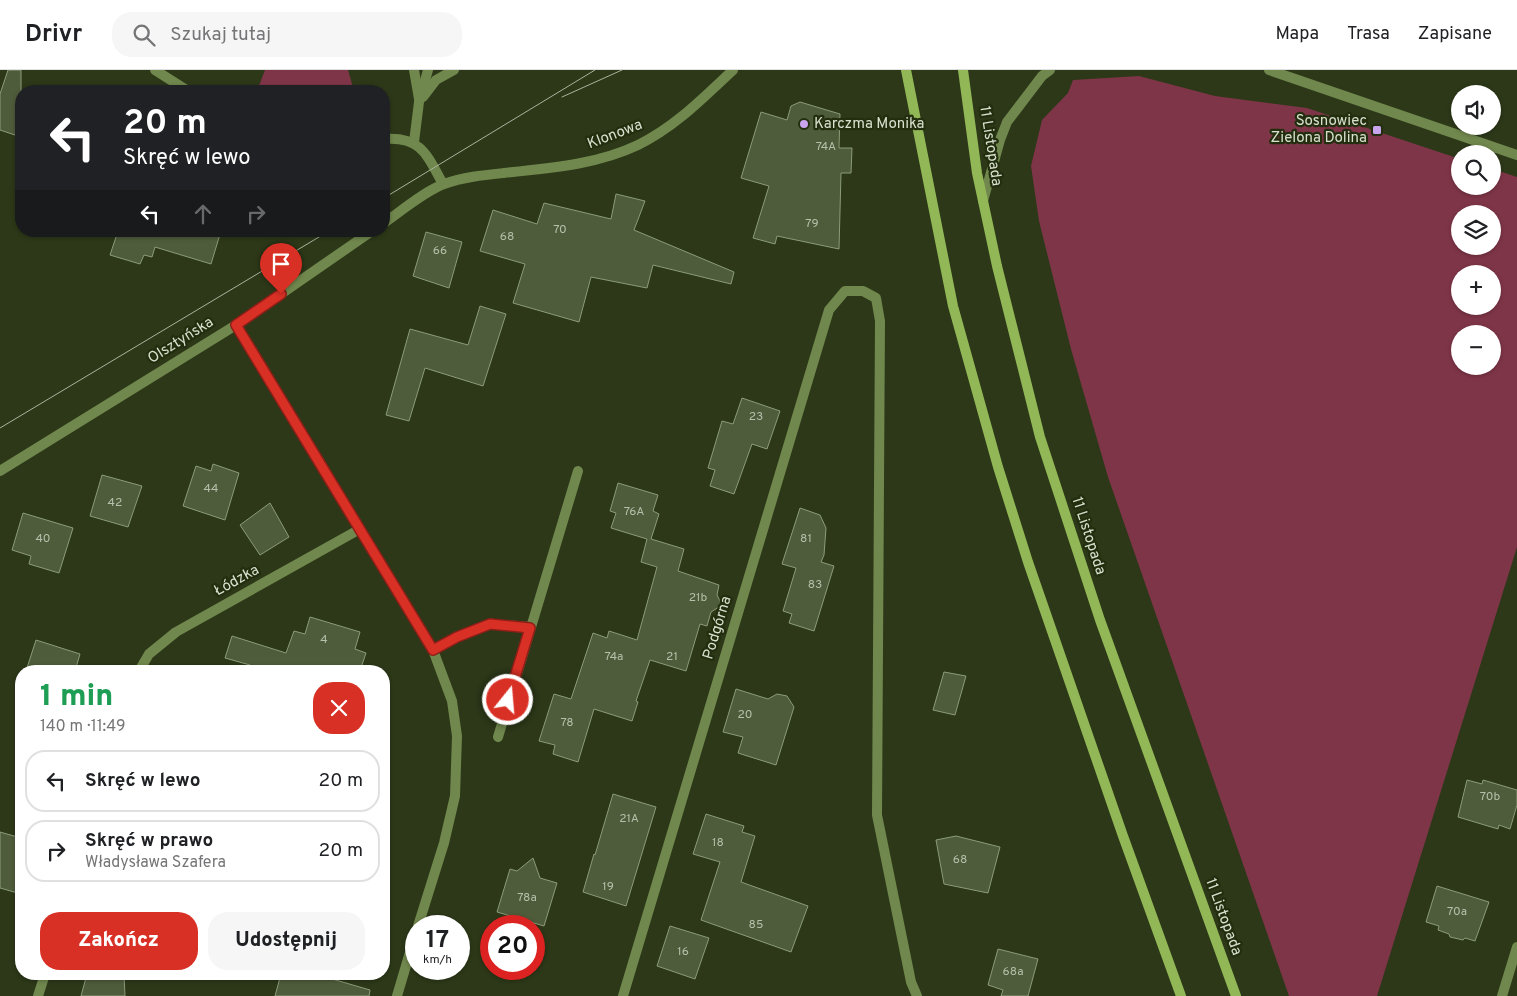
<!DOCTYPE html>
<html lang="pl">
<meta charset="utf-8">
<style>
:root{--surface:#fff;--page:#f6f6f6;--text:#202124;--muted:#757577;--line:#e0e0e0;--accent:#d93025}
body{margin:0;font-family:Overpass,sans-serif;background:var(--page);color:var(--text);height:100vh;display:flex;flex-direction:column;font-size:19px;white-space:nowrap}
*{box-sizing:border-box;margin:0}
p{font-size:16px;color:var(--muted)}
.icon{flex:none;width:28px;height:28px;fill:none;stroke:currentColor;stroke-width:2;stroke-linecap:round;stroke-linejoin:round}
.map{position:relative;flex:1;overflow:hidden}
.drawer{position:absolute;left:15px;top:595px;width:375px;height:315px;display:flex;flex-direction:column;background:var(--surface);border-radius:20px;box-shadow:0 1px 4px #0004}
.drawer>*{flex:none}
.top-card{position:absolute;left:15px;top:15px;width:375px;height:152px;border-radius:20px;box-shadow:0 1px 4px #0004;background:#202124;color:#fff;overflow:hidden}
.fabs{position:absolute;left:1451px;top:15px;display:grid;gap:10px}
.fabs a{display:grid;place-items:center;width:50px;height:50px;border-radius:50%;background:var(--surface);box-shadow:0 1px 4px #0004;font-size:25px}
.speed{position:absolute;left:405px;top:845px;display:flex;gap:10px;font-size:25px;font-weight:700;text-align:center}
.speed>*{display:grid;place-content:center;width:65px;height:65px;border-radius:50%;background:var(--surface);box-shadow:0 1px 4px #0004;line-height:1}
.speed small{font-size:12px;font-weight:400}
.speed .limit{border:8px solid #d22;background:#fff;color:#111}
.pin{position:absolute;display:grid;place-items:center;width:42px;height:42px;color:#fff;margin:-51px -21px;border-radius:50% 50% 50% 0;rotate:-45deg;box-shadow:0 0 5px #0007}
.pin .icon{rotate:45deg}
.me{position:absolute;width:55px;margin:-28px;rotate:17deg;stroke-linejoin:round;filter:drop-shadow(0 0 4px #0008)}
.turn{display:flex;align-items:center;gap:18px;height:105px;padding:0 25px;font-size:22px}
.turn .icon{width:65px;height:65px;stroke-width:2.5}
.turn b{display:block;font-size:35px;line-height:42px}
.lanes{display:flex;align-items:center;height:48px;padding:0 25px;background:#0003;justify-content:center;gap:25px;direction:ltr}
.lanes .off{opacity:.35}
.round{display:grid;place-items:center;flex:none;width:52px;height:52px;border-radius:20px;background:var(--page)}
.summary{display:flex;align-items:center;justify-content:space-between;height:85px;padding:0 25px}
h1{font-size:30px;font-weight:800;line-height:38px;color:#1e9e55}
.action{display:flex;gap:10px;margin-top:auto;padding:10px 25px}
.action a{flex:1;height:58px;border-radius:20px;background:var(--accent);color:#fff;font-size:20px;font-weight:800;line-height:58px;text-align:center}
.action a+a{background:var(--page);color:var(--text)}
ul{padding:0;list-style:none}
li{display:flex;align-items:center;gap:15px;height:62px;margin:0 10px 8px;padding:0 15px;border:2px solid var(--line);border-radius:20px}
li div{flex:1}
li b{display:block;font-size:19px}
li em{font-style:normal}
header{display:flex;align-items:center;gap:30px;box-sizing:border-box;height:70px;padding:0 25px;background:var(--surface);border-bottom:1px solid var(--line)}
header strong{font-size:24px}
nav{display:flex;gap:28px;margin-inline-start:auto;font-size:18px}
.search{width:350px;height:45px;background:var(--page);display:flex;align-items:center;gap:12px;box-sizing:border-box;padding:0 18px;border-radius:20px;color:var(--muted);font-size:19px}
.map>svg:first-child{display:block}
.green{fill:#7f3548;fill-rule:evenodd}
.building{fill:#4f5c3b;stroke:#8c9b78}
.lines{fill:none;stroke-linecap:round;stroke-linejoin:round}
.lane{stroke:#70874d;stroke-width:10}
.street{stroke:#70874d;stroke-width:10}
.secondary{stroke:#92b756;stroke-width:10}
.tram{stroke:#aab39d;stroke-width:1}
.route-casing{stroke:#8d1f18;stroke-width:12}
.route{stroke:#d93025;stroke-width:9}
.poi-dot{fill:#c9a5ee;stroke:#222e0e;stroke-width:2}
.labels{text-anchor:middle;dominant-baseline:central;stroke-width:4.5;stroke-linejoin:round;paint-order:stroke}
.number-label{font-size:12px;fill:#b6bfa9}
.poi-label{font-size:15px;fill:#d8e0ce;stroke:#222e0e;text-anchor:end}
.street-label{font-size:15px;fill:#d8e0ce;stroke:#222e0e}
</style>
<header>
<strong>Drivr</strong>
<div class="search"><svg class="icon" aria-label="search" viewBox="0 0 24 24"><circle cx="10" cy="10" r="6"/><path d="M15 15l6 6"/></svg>Szukaj tutaj</div>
<nav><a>Mapa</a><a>Trasa</a><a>Zapisane</a></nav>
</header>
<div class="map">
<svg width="1517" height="926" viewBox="0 0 1517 926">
<rect width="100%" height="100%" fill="#2c3818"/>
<g class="green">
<polygon points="265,0 348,0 354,21 257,21"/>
<path d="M 1139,6 L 1215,26 L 1307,38 L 1460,89 L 1460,116 L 1492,116 L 1493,99 L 1517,107 L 1517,477 L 1377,926 L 1289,926 L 1108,407 L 1071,279 L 1039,151 L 1031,96 L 1042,50 L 1068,23 L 1073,10 ZM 1460,144 L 1492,144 L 1492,176 L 1460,176 ZM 1460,204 L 1492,204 L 1492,236 L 1460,236 ZM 1460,264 L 1492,264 L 1492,296 L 1460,296 Z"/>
</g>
<g class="building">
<polygon points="8,0 21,0 21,67 0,60 0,24"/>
<polygon points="800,32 840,44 839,78 852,78 851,103 841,103 839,179 777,166 775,174 753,168 769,116 741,108 761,42 787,50 791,36"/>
<polygon points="616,124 645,131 634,160 734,202 731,214 653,195 647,218 591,207 579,252 513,233 525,194 480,181 493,140 537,154 544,133 611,149"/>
<polygon points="118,161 221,161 211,194 155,177 152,187 144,185 140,194 110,185"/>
<polygon points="426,162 462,172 449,218 413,206"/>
<polygon points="480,236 506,244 483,316 425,298 409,351 386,345 410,259 468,275"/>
<polygon points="742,328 780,341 767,379 752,374 734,424 710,416 715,400 708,398 722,351 733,354"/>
<polygon points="213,394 239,403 225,450 183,436 196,396 211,401"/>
<polygon points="102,405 142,416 128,457 90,446"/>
<polygon points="618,413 658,425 653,441 659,444 651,469 684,479 678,501 719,515 717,525 722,535 711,542 707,556 700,554 686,601 650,590 636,631 638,632 632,651 594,639 578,692 553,684 555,675 539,671 554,624 571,629 593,563 607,568 609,561 637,570 657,497 641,492 647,469 611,458 616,443 610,441"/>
<polygon points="270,433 289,467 260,485 240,455"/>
<polygon points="800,438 820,445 826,458 824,485 821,492 834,496 814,561 789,553 792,544 783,541 796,498 782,494"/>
<polygon points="23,443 73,458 59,503 29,494 31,486 12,480"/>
<polygon points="310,547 360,562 355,579 366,583 360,601 248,601 250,595 225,588 232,566 286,583 294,561 305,564"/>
<polygon points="36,570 80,584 75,601 26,601"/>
<polygon points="944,602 966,606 955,645 933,640"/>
<polygon points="736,619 768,629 777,624 787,626 794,637 776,695 738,683 743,667 723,662"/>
<polygon points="1467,710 1482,714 1483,710 1517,720 1517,735 1510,759 1499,755 1498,759 1458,747"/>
<polygon points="613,724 656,737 626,836 583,822 594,784 595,785"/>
<polygon points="706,744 744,756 742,762 755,766 741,812 808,836 791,882 701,850 720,792 693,784"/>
<polygon points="0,762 21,768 21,824 0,818"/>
<polygon points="956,766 1000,777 988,823 944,814 936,770"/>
<polygon points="533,788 540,808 557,813 544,856 497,842 510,799 517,801"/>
<polygon points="1437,816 1489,832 1475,871 1465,868 1463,870 1450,867 1449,864 1438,860 1439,856 1426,852"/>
<polygon points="670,856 709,868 695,909 657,896"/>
<polygon points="998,879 1038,889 1028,926 1001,926 1003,920 988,915"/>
<polygon points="87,904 124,904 125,926 81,926"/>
<polygon points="281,904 315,904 370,920 369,926 275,926"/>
</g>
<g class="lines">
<g class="lane">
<polyline points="414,0 419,29"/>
<polyline points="423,27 436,10 454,0"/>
<polyline points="414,72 419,32 428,0"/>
<polyline points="433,580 457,567 490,554 530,557"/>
<polyline points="498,667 578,401"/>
<polyline points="1502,926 1517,877"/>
</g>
<g class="street">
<polyline points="155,0 188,21"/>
<polyline points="1269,0 1517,85"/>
<path d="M 384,69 C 421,66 427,85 443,114"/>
<polyline points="983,131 1000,70 1007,52 1042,6 1050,0"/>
<path d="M 384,153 C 401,141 425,121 444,114 C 463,107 484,105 504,103 C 549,98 596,95 638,75 C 675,57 703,28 733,0"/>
<polyline points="236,255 433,580 452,631 457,666 455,726 444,773 418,856"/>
<polyline points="0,401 236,255 372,161"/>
<polyline points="139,601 149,584 176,562 360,459"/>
<polyline points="38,926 45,904"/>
<polyline points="397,926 416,862"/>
<polyline points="623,926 829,240 845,221 863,221 876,228 880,251 877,745 911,912 917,926"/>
</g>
<g class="secondary">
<polyline points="906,0 953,236 998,397 1028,492 1123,766 1181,926"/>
<polyline points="963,0 977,103 997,196 1040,367 1100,550 1236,926"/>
</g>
<g class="tram">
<polyline points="562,27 622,0"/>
<polyline points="384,128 595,0"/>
<polyline points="0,358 329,161"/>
</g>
</g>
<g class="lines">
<defs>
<polyline id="route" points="281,224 236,255 433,580 457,567 490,554 530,558 508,630"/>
</defs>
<use href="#route" class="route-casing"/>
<use href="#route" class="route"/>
</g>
<g class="poi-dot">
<circle cx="804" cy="54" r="5"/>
<rect x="1372" y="55" width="10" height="10" rx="2.5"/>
</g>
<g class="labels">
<g class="number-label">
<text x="826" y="77">74A</text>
<text x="812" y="154">79</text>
<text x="560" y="160">70</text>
<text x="507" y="167">68</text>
<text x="440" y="181">66</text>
<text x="756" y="347">23</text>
<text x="211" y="419">44</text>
<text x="115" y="433">42</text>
<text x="634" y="442">76A</text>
<text x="43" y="469">40</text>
<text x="806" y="469">81</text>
<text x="815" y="515">83</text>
<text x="698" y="528">21b</text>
<text x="324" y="570">4</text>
<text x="614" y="587">74a</text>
<text x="672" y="587">21</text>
<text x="745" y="645">20</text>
<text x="567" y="653">78</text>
<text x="1490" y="727">70b</text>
<text x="629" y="749">21A</text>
<text x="718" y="773">18</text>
<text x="960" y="790">68</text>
<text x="608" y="817">19</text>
<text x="527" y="828">78a</text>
<text x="1457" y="842">70a</text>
<text x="756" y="855">85</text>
<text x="683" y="882">16</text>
<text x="1013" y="902">68a</text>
</g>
<g class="poi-label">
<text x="1367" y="51">Sosnowiec<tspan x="1367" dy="17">Zielona Dolina</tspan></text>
<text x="814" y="54" text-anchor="start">Karczma Monika</text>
</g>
<g class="street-label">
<text transform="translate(615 65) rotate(-21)">Klonowa</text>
<text transform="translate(990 76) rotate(81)">11 Listopada</text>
<text transform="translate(181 271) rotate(-32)">Olsztyńska</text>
<text transform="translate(1088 466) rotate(72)">11 Listopada</text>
<text transform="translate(237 511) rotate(-29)">Łódzka</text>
<text transform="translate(718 558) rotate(-73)">Podgórna</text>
<text transform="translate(1223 847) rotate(70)">11 Listopada</text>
</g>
</g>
</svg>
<div class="fabs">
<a><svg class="icon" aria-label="sound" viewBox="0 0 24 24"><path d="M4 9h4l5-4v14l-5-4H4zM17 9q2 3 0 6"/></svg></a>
<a><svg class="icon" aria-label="search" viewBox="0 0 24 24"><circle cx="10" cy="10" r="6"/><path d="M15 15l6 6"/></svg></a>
<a><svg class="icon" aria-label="layers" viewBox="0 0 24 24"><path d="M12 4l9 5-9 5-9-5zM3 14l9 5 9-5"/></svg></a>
<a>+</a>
<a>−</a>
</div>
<div class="speed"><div>17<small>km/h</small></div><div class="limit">20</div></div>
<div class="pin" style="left:281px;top:224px;background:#d93025"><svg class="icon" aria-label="arrive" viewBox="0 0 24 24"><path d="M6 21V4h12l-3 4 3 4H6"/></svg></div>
<svg class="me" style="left:508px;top:630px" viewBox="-20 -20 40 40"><circle r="17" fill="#d93025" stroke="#fff" stroke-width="3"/><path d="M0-11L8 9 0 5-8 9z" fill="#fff"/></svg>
<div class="top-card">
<div class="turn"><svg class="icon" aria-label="left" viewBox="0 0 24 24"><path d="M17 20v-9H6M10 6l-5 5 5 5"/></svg><div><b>20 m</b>Skręć w lewo</div></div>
<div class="lanes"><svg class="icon" aria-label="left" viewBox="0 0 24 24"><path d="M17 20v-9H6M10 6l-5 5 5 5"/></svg><svg class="icon off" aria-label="ahead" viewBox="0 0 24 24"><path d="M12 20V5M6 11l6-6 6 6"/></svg><svg class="icon off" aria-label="right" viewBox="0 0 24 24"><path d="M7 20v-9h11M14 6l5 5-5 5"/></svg></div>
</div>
<section class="drawer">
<div class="summary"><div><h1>1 min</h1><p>140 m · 11:49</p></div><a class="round" style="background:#d93025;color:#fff"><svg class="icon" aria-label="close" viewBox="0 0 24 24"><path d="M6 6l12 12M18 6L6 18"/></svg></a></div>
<ul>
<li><svg class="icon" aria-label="left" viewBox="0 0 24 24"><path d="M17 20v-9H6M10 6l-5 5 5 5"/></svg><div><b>Skręć w lewo</b></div><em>20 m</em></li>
<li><svg class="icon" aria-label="right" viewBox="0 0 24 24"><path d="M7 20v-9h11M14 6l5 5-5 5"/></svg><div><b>Skręć w prawo</b><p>Władysława Szafera</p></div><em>20 m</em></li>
</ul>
<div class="action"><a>Zakończ</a><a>Udostępnij</a></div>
</section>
</div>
